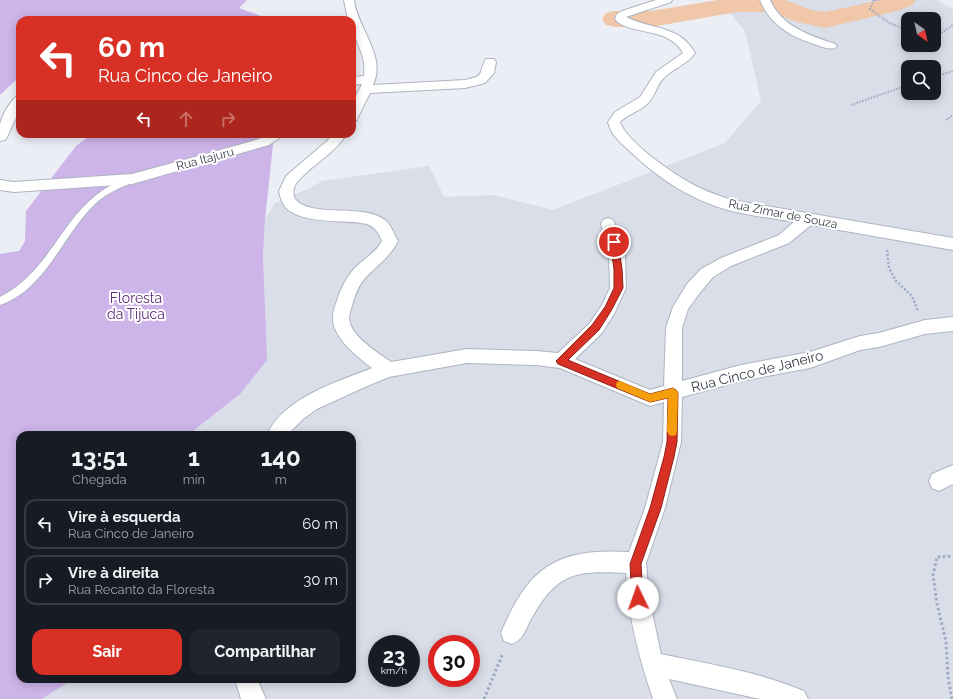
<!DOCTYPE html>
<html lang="pt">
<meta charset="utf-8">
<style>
:root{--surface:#171b24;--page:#20242c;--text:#f1f3f6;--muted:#9ea1a6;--line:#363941;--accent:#d93025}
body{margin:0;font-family:Raleway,sans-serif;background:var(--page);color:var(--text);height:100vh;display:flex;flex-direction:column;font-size:15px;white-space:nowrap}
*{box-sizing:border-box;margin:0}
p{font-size:13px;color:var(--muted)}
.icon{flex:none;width:22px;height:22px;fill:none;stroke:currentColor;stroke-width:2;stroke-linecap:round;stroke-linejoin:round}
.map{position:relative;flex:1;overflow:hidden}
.details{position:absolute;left:16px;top:431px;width:340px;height:252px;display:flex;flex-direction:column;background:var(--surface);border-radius:12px;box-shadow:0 2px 10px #0003}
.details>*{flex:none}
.guide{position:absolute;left:16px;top:16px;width:340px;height:122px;border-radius:12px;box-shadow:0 2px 10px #0003;background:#d93025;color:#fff;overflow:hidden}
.needle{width:26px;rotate:146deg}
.controls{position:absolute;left:901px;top:12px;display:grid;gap:8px}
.controls a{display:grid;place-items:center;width:40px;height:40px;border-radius:8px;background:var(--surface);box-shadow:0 2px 10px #0003;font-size:20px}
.speed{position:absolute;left:368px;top:635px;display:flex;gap:8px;font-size:20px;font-weight:700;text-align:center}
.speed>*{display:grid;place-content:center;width:52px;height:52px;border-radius:50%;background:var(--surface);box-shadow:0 2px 10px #0003;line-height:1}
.speed small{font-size:10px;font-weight:400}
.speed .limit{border:6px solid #d22;background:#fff;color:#111}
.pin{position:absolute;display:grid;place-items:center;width:34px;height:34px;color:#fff;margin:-17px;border:2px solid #fff;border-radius:50%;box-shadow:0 1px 4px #0007}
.me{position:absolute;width:44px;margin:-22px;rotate:357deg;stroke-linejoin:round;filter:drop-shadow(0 0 3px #0008)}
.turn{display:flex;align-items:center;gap:14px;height:84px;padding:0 16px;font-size:18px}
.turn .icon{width:52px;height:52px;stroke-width:2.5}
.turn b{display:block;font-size:28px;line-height:34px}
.lanes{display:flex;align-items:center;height:38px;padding:0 16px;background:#0003;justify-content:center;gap:20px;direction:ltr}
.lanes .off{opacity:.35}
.eta{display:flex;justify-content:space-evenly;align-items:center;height:68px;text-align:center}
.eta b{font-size:24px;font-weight:700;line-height:28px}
.action{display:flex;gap:8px;margin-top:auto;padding:8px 16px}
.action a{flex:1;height:46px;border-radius:12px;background:var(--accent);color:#fff;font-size:16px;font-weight:700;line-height:46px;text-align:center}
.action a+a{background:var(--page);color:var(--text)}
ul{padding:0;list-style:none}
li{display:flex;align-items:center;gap:12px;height:50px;margin:0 8px 6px;padding:0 8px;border:2px solid var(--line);border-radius:12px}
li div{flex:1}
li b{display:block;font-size:15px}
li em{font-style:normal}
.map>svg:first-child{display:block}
.residential{fill:#d9dee9;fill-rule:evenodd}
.green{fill:#cdb4e9}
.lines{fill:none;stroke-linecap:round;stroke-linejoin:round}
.river{fill:#f0c7a8;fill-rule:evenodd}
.lane-casing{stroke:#adb4c1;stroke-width:2}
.street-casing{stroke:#adb4c1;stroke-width:2}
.path-far2{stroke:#9eaac3;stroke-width:2;stroke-dasharray:1.5 1.5;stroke-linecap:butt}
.path-far1{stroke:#9eaac3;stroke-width:2.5;stroke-dasharray:2 2;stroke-linecap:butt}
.path{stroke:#9eaac3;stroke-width:3;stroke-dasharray:2.5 2.5;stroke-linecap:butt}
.lane{fill:#fff;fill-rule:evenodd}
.street{fill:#fff;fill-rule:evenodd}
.route{fill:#d93025;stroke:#8d1f18}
.slow{fill:#f59e0b}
.labels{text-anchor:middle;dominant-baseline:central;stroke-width:4;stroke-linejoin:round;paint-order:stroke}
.far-street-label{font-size:12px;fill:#383f49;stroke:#fff}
.park-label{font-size:14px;fill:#5f2b7c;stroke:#fff}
.street-label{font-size:14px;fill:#383f49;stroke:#fff}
</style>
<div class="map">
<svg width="953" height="699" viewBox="0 0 953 699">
<rect width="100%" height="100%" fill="#ebeef5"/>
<path class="residential" d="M 722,0 L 938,0 L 948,7 L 953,9 L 953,699 L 42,699 L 73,679 L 352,679 L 352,435 L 188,435 L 240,394 L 265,301 L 263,255 L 265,219 L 275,203 L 312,187 L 322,181 L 429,166 L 444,197 L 493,195 L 553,210 L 725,143 L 761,101 L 745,31 L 722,4 ZM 908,19 L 934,19 L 934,45 L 908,45 ZM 908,67 L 934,67 L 934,93 L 908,93 ZM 377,644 L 411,644 L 411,678 L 377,678 ZM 437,644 L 471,644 L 471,678 L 437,678 Z"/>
<g class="green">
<polygon points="0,0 247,0 239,8 272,20 20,20 20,76 0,95"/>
<polygon points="874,0 903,0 888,6 870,9"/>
<polygon points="92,134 275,134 273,145 265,219 263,255 267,360 240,394 188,435 20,435 20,679 73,679 42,699 0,699 0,254 19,251 25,241 26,211 76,146"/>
</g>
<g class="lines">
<polygon class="river" points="718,0 785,0 811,10 825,12 881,0 916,0 912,5 897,11 825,28 797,22 769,12 737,12 651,27 615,27 606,25 602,19 606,13 615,11 651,11"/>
<defs>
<path id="lane" d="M 131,177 L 134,178 L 134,182 C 119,188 105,194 94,205 C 62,236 46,289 0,305 L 0,297 C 59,267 63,198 131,177 Z"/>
<g id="street">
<path d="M 344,0 L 354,0 C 357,28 387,56 373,85 L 465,80 C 487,75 477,74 486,59 L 494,59 L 496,62 L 494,73 L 485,83 L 465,88 L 370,93 L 358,117 L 357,120 L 352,121 L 352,104 L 362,84 L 352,85 L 352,77 L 364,76 C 367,52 352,41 352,20 L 348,20 Z"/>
<path d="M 656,0 L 672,0 L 671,2 L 626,17 C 652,30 680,25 695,53 C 687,65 673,68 663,79 C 656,86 655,98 646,105 C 638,112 628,114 620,122 C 627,143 680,179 700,188 C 710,193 721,196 732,200 L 953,238 L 953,250 L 811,225 L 789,243 L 731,266 L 713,277 L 699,294 L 688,309 L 682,328 L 682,381 L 741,365 L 810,352 L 860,336 L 879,333 L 925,320 L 953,317 L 953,331 L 925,334 L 879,347 L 860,350 L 810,368 L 741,381 L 682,397 L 681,442 L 665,508 L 646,563 L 649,598 L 661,654 C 709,664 759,672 804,691 L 808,699 L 760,699 L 669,679 L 677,699 L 653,699 C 639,658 628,616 626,573 C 574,570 556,573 530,621 C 525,631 523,639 512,644 L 504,641 L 501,633 C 529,566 557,548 629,552 L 645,508 L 663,442 L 664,402 L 650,406 L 560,368 L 536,365 L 467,363 L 389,377 L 365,387 L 317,409 L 303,419 L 287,435 L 267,435 C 283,398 337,382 372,368 C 358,357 331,337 333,316 C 333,311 335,306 337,301 C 340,290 346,278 354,269 C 363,259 376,253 382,241 C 378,232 376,228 367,224 C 344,219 304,225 286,208 C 282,203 280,197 279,191 L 286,176 L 327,141 L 333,134 L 347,134 C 334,154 313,164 298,181 C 293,186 292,195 296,200 C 312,218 363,203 385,220 C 391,225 394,234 398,241 C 389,258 380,263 367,276 C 359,284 355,294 352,306 C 351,309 349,314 349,318 C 350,336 377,352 391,362 L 467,349 L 536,351 L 558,353 L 590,323 L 602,305 L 610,288 L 609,256 L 601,224 L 603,220 L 608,218 L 613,220 L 615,224 L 625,256 L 626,288 L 614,314 L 602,333 L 575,359 L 650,390 L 664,386 L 666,328 L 673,307 L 687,284 L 701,269 L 721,258 L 779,235 L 794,222 C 773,218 750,216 728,210 C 692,200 661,180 634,155 C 623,145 611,136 608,122 L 615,112 L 640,97 L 656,72 L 683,53 C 669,26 629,36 615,19 L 617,14 L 622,11 Z"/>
<path d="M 760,0 L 770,0 C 782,27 809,35 835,44 L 837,46 L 835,48 C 828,50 821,46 814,44 C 790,36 770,25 760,0 Z"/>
<path d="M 20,95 L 20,109 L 7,137 L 5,140 L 0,141 C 0,136 0,130 0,125 C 1,116 12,97 20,95 Z"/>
<polygon points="267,134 283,134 281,137 269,145 132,184 14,192 0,190 0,180 14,182 132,174 235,146 259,139"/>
<polygon points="953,465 953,484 939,491 932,488 929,481 932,474"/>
<polygon points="235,679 257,679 266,699 241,699"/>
</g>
</defs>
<use href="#lane" class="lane-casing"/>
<use href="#street" class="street-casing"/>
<g class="path-far2">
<polyline points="874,0 870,9 888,22 908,31"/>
<polyline points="934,38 953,25"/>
<polyline points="934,77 953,71"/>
<polyline points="851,105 908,85"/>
<polyline points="946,120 953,115"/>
</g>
<polyline class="path-far1" points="887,250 889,268 896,281 912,296 918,311"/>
<g class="path">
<polyline points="484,699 503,653"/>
<polyline points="952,699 948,677 946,641 937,604 933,575 937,557 953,556"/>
</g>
<use href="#lane" class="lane"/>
<use href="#street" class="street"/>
</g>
<polygon class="route" points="614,238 618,242 622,269 623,288 611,311 599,330 568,360 650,394 673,388 676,390 678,393 677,442 674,457 661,508 641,564 643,598 642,602 638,604 634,602 632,598 630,564 650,508 664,457 667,442 668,398 650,402 558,364 556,361 592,325 605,307 614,288 614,269 610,242"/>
<polygon class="slow" points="620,381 650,394 673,388 676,390 678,393 677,431 676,435 672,436 669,435 667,431 668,398 650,402 617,388 616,385 617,382"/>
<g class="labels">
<g class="far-street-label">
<text transform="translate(205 159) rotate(-15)">Rua Itajuru</text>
<text transform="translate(783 214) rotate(11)">Rua Zimar de Souza</text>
</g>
<g class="park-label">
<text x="136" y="298">Floresta<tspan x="136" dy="16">da Tijuca</tspan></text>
</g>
<g class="street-label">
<text transform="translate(757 371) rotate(-14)">Rua Cinco de Janeiro</text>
</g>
</g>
</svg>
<div class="controls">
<a><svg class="needle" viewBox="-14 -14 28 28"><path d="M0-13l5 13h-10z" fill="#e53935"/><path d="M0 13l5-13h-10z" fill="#9ea1a6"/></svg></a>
<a><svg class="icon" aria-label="search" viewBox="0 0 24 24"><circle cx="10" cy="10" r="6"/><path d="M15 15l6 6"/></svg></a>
</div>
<div class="speed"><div>23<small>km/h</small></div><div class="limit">30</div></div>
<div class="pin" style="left:614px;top:242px;background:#d93025"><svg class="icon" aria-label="arrive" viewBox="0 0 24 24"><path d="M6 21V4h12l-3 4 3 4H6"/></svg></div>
<svg class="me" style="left:638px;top:598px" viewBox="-20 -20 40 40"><circle r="19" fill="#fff"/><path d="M0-13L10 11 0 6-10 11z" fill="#d93025"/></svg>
<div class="guide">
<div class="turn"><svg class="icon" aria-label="left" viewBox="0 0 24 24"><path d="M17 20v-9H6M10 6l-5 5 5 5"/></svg><div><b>60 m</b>Rua Cinco de Janeiro</div></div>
<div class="lanes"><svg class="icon" aria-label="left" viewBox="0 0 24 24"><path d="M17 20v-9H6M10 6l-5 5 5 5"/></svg><svg class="icon off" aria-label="ahead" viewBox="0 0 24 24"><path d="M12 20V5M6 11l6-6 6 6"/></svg><svg class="icon off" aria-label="right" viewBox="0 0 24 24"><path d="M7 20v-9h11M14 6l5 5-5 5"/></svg></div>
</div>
<section class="details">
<div class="eta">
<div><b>13:51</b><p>Chegada</p></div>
<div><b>1</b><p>min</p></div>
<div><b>140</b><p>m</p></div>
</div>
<ul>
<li><svg class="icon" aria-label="left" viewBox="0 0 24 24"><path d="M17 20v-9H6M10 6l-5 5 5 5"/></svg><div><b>Vire à esquerda</b><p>Rua Cinco de Janeiro</p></div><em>60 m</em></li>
<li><svg class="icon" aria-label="right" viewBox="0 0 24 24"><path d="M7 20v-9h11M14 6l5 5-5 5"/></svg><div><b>Vire à direita</b><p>Rua Recanto da Floresta</p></div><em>30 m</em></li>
</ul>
<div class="action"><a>Sair</a><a>Compartilhar</a></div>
</section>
</div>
